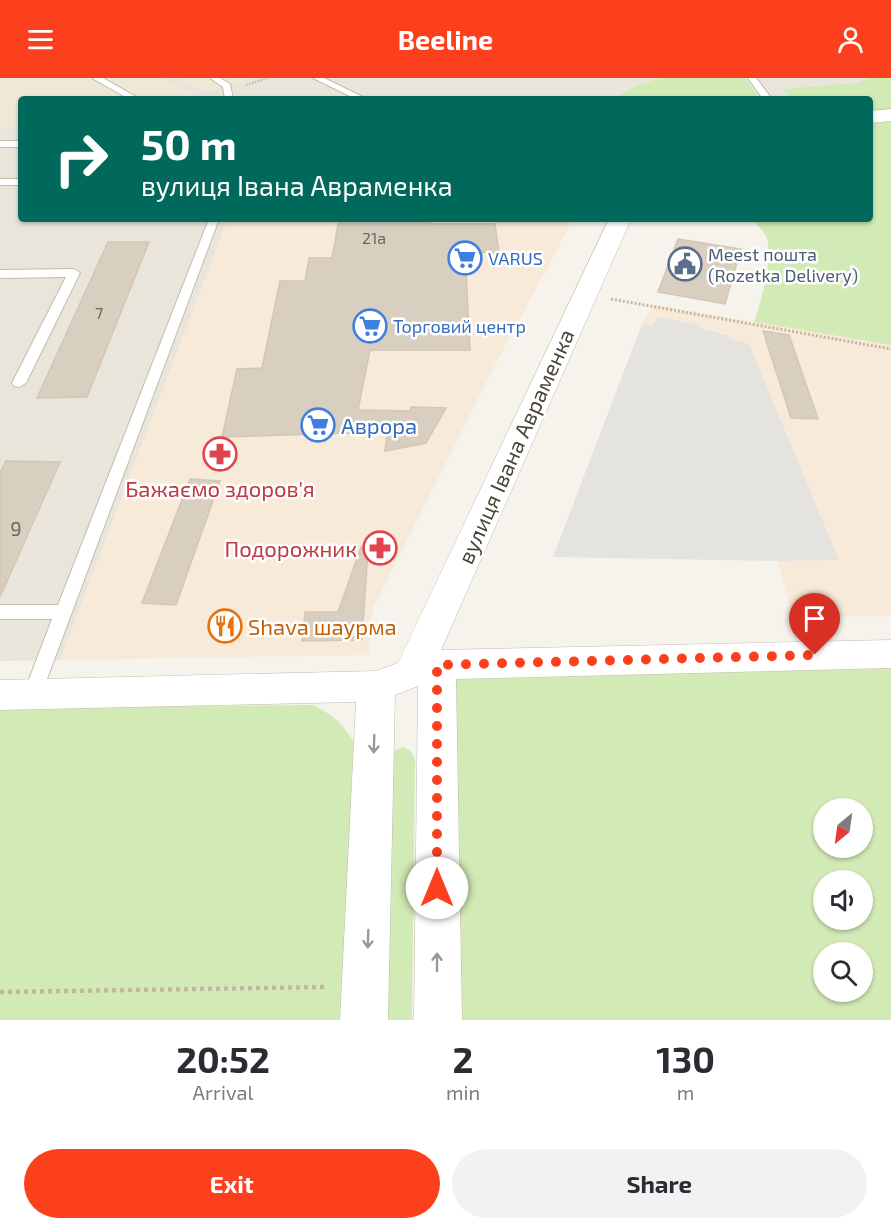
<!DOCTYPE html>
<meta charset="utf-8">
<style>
:root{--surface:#fff;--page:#f2f2f3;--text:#2b2b33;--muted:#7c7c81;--accent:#fc3f1d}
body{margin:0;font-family:"Exo 2",sans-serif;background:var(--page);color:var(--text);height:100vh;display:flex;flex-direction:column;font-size:22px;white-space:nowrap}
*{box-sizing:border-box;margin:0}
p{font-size:20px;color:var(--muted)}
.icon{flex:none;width:33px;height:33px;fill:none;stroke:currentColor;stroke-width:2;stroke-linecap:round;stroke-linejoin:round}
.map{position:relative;height:942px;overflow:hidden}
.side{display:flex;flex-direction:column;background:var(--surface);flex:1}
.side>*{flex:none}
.hud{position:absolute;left:18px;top:18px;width:855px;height:126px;border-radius:6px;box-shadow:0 2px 4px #0004;background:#00695c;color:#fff;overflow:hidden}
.needle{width:39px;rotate:209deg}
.controls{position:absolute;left:813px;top:720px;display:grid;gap:12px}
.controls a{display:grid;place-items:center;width:60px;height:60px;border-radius:50%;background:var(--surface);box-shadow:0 2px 4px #0004;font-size:30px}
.pin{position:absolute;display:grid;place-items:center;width:51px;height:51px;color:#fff;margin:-62px -26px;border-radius:50% 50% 50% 0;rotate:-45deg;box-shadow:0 0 6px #0007}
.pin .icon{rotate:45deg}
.me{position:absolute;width:66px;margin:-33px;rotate:0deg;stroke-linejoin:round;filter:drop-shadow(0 0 4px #0008)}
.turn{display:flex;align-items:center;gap:21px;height:126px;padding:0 24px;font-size:27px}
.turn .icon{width:78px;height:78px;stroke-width:2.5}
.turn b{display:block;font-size:42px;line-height:51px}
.eta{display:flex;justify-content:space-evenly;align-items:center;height:102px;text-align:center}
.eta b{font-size:36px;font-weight:700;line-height:42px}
.button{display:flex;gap:12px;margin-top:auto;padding:12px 24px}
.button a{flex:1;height:69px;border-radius:36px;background:var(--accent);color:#fff;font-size:24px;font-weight:700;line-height:69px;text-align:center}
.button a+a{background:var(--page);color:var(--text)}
header{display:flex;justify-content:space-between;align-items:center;height:78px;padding:0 24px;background:var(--accent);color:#fff;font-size:27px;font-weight:700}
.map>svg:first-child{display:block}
.residential{fill:#eae5da}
.commercial{fill:#f7ead8}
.education{fill:#efe8d6}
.green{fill:#d2eab5;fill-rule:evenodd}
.parking{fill:#e5e3e0}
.building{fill:#d8cfc1;stroke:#d3c7b4;stroke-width:1.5}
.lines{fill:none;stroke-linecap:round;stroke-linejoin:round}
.service-casing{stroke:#c2bbae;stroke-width:2}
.tertiary-casing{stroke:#c2bbae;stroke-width:1}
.path-far2{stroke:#c4b79f;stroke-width:2;stroke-dasharray:1.5 1.5;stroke-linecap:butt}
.path-far1{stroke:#c4b79f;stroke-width:3;stroke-dasharray:2 2;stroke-linecap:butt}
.path{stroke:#c4b79f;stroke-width:4.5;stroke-dasharray:4 4;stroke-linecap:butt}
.service{fill:#fff;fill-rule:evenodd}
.tertiary{fill:#fff;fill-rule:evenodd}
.oneway{stroke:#9c9892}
.route{stroke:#fc3f1d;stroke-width:10;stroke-dasharray:0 18}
.labels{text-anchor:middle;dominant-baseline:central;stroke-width:5;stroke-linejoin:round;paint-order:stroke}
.far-number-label{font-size:16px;fill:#6e675b}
.far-service-label{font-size:18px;fill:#4e5e75;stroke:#fff;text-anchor:start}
.far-shop-label{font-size:18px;fill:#366cbe;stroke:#fff;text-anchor:start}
.number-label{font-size:20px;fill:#6e675b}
.shop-label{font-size:22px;fill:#366cbe;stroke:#fff;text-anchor:start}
.street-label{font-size:22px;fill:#4b4439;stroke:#fff}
.health-label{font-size:22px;fill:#be3a42;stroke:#fff}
.food-label{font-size:22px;fill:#c56008;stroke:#fff;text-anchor:start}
</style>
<header><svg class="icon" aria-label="menu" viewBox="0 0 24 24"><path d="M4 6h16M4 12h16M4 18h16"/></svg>Beeline<svg class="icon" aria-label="person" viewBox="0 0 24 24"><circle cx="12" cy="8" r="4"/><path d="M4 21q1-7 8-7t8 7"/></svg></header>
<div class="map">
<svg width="891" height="942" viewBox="0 0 891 942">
<rect width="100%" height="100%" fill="#f6f3ec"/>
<polygon class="residential" points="0,0 891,0 891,37 870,21 21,21 21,141 228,141 60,582 0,583"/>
<g class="commercial">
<polygon points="228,141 573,141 494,289 373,530 369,577 60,582"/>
<polygon points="654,227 891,267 891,538 793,539 778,483 838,482 728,261 729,256 699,250 700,247 658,239 652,248 642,246"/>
</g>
<g class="education">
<polygon points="0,0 158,0 193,17 181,21 21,21 21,52 4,51 0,48"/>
<polygon points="178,0 252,0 208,14"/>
</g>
<g class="green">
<path d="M 661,0 L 745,0 L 760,21 L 618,21 C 627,9 647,5 661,0 Z"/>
<polygon points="870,0 891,0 891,31 870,33 870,21 792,21 783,11 857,5"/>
<path d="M 891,39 L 891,267 L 754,244 C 762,219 771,190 768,164 C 766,155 758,148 752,141 L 870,141 L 870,41 Z"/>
<path d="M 891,576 L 891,942 L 438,942 L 437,587 ZM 824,730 L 862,730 L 862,770 L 824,770 ZM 824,802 L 862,802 L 862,842 L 824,842 ZM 824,874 L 862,874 L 862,914 L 824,914 Z"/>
<path d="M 313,627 C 333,637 344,646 354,666 L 342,942 L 0,942 L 0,630 Z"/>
<polygon points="403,669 411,673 415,681 412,942 381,942 391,680 394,673"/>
</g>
<polygon class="parking" points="658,239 701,247 700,250 729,257 729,261 749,266 839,482 778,483 553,479 642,246 652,248"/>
<g class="building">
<polygon points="339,141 414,141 434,146 495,146 499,175 465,174 470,272 370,272 358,332 410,333 411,329 446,330 426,365 385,373 387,354 222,359 237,291 262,290 280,203 305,203 309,180 332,180"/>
<polygon points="678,161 741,171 725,226 658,214"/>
<polygon points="108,164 149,164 87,319 37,320"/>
<polygon points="763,253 789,257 818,341 791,340"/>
<polygon points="6,383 60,384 0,519 0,395"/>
<polygon points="190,401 220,403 176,527 142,525"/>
<polygon points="361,469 368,471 362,562 302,563 305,534 338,534"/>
</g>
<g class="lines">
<defs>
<g id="service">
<polygon points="92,0 103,0 140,21 129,21"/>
<polygon points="210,0 220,0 230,6 233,21 225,21 223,9"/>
<polygon points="313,0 324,0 367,21 356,21"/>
<polygon points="748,0 756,0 772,21 763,21"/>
<rect x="0" y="63" width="21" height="6"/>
<rect x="0" y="101" width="21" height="6"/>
<polygon points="209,141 219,141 41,617 39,622 32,625 25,622 23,617 52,541 0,541 0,527 58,527"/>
<polygon points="74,191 80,195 26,305 19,309 14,308 12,305 66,199 0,200 0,192"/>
</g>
<g id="tertiary">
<polygon points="891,31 891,43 870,45 870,33"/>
<polygon points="609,141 631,141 441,572 891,562 891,590 456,601 462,942 414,942 418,608 395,617 388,942 340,942 356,624 0,632 0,602 376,593 398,585"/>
</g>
</defs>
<use href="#service" class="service-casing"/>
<use href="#tertiary" class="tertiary-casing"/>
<polyline class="path-far2" points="246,7 268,0"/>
<polyline class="path-far1" points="611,221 891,271"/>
<polyline class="path" points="0,914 326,909"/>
<use href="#service" class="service"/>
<use href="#tertiary" class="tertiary"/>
</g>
<defs><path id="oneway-shaft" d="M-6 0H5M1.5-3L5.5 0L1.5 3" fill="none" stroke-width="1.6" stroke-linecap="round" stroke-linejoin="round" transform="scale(1.5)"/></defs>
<g class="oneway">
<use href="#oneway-shaft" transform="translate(374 666) rotate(92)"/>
<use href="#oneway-shaft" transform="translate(368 861) rotate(92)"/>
<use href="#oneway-shaft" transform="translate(437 884) rotate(-90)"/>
</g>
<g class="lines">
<polyline class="route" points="437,810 437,587 815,577"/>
</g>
<defs>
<symbol id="supermarket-ring" viewBox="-11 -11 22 22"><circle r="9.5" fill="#fff" stroke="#3f7fe0" stroke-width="1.5"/><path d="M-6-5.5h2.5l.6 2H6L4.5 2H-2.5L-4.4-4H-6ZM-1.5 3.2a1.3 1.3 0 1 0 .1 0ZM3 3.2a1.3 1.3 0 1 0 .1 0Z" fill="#3f7fe0"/></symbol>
<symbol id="civic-ring" viewBox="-11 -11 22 22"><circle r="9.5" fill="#fff" stroke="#5c6f8a" stroke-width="1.5"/><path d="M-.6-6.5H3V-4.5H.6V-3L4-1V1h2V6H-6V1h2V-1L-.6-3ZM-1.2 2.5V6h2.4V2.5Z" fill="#5c6f8a"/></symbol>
<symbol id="pharmacy-ring" viewBox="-11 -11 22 22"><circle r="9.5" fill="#fff" stroke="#e0444e" stroke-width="1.5"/><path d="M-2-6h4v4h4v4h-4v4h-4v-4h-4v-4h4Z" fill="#e0444e"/></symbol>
<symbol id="restaurant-ring" viewBox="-11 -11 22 22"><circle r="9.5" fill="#fff" stroke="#e8710a" stroke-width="1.5"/><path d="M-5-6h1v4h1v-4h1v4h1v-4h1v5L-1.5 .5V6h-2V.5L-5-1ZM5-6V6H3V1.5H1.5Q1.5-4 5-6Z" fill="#e8710a"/></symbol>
</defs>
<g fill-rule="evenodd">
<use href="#supermarket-ring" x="446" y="161" width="38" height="38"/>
<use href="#civic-ring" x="666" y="167" width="38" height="38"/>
<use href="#supermarket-ring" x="351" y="229" width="38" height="38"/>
<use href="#supermarket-ring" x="299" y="328" width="38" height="38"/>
<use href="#pharmacy-ring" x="201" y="357" width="38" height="38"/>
<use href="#pharmacy-ring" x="361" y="451" width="38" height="38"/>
<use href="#restaurant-ring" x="206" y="529" width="38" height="38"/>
</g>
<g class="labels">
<g class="far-number-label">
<text x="374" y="159">21а</text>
<text x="99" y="234">7</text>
</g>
<g class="far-service-label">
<text x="708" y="176">Meest пошта<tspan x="708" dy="21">(Rozetka Delivery)</tspan></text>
</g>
<g class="far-shop-label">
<text x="488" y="180">VARUS</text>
<text x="393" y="248">Торговий центр</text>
</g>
<g class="number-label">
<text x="16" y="450">9</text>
</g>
<g class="shop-label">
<text x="341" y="347">Аврора</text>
</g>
<g class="street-label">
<text transform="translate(515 368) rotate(-66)">вулиця Івана Авраменка</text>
</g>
<g class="health-label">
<text x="220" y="410">Бажаємо здоров'я</text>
<text x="357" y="470" text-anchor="end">Подорожник</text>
</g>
<g class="food-label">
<text x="248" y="548">Shava шаурма</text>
</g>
</g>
</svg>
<div class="controls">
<a><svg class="needle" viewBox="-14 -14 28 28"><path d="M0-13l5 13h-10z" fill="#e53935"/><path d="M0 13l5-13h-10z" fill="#7c7c81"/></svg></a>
<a><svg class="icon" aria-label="sound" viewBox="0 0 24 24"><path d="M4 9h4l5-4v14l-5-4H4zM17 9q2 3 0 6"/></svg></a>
<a><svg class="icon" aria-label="search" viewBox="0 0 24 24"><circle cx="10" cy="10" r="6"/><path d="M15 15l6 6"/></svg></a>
</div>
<div class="pin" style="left:815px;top:577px;background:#d93025"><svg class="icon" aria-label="arrive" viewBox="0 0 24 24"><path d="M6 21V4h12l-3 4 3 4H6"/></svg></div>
<svg class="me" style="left:437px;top:810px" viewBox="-20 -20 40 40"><circle r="19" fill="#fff"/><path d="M0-13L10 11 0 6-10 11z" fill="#fc3f1d"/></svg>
<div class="hud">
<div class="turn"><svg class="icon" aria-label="right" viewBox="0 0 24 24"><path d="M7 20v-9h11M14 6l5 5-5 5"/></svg><div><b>50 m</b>вулиця Івана Авраменка</div></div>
</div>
</div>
<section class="side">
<div class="eta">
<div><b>20:52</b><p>Arrival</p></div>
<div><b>2</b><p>min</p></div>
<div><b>130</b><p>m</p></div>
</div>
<div class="button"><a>Exit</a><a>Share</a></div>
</section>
